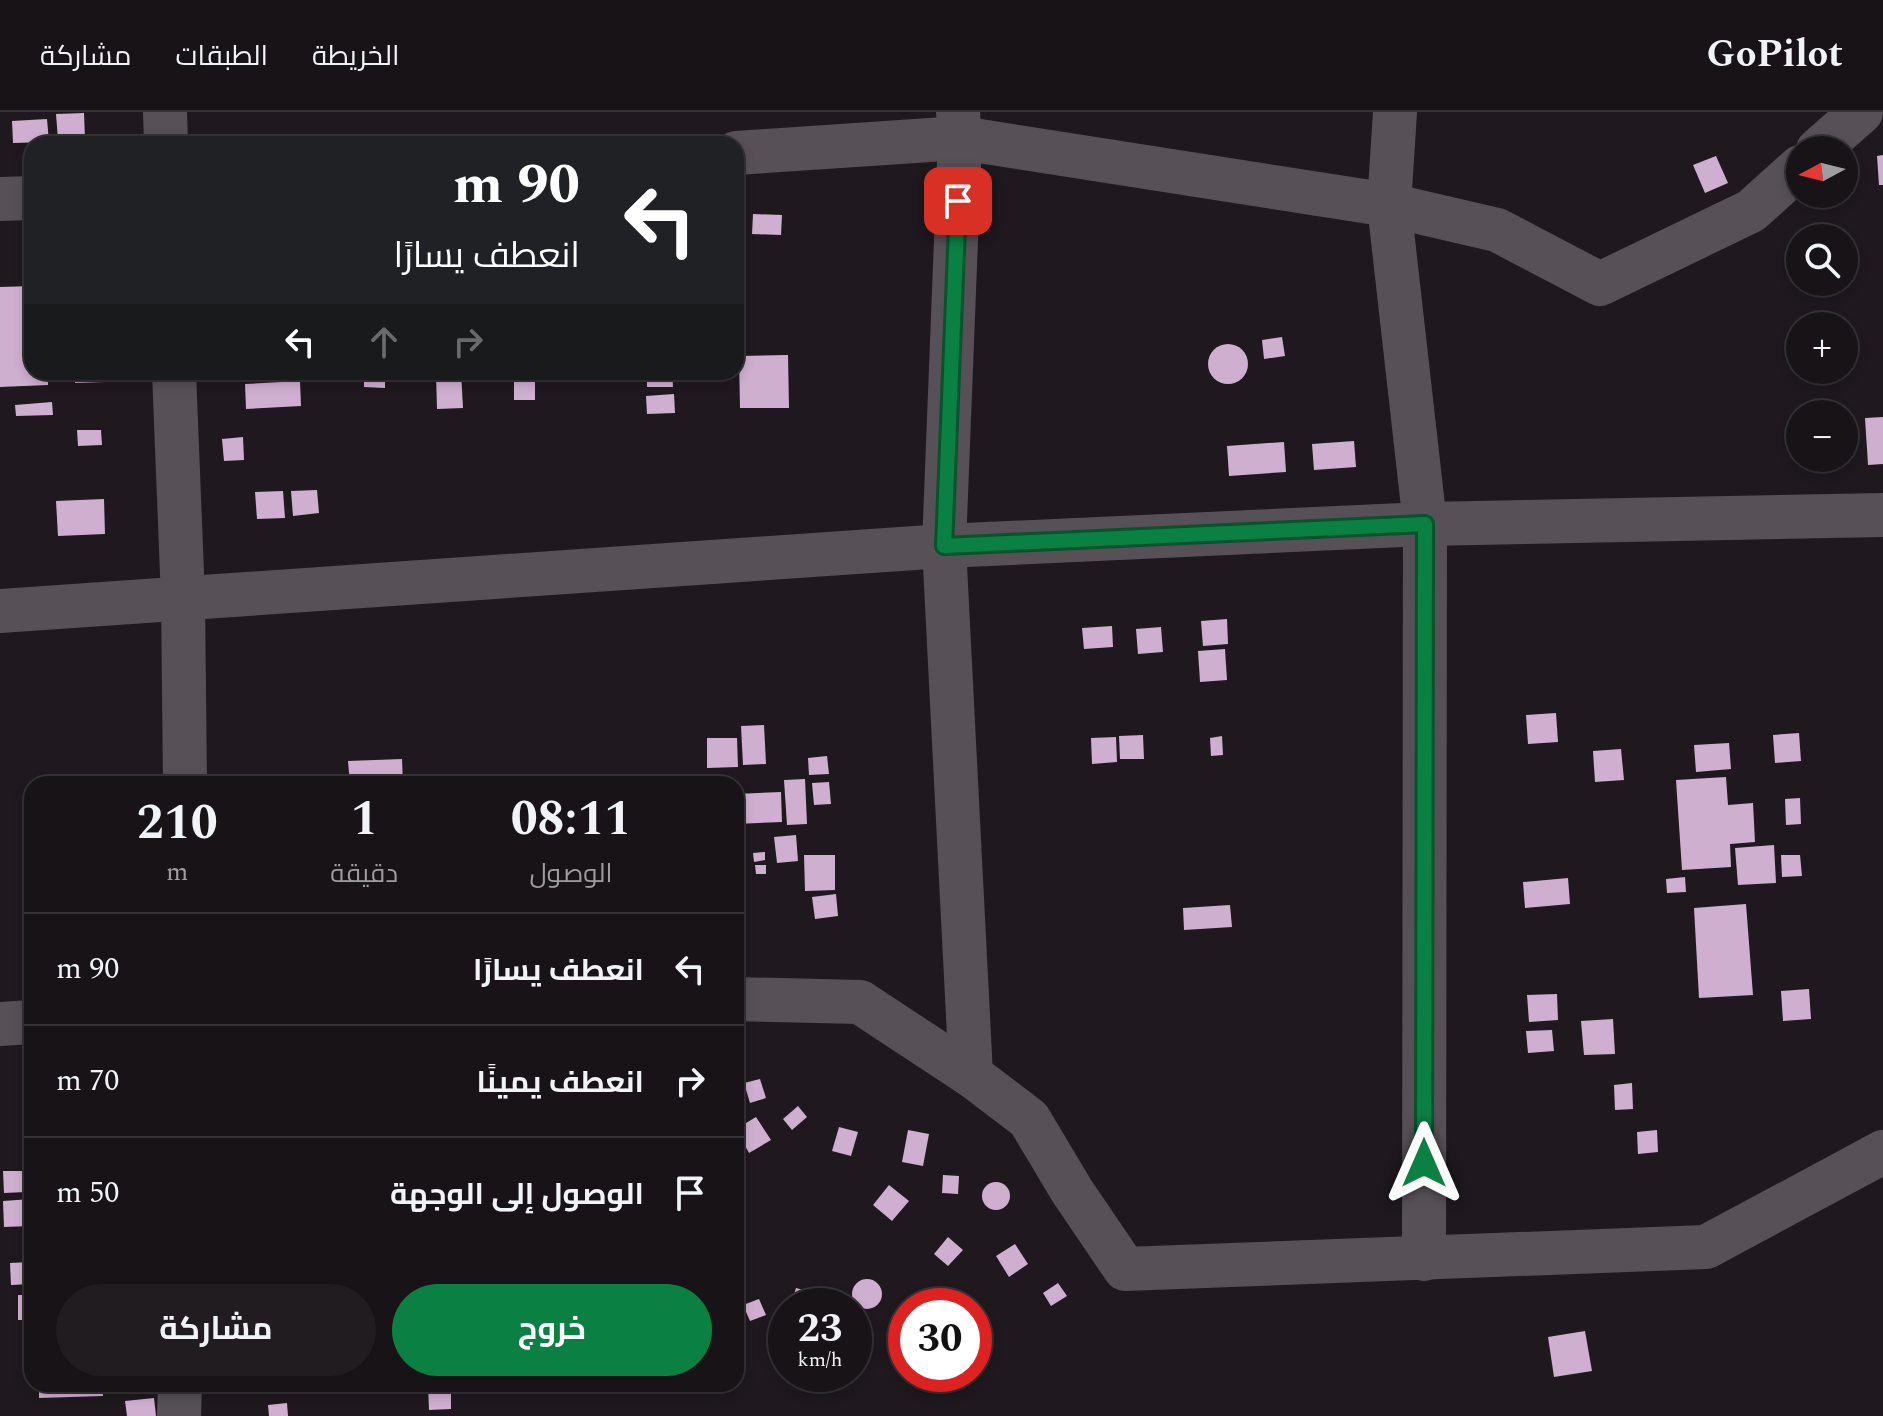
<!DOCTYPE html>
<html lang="ar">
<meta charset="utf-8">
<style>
:root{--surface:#171317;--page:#201c20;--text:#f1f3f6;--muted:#9e9ea1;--line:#363236;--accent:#0b8043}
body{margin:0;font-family:Spectral,Cairo,serif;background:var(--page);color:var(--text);direction:rtl;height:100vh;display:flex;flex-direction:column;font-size:30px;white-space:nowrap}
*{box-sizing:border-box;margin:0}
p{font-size:26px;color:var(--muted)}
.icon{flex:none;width:44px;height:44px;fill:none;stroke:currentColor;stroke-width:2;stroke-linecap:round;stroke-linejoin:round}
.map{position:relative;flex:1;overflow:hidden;direction:ltr}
.panel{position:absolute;left:24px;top:664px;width:720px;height:616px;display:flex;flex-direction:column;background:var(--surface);border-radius:24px;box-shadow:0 4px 12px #0003,0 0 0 2px var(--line);direction:rtl}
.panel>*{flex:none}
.guide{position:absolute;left:24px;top:24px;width:720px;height:244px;border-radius:24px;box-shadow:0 4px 12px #0003,0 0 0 2px var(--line);direction:rtl;background:#202124;color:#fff;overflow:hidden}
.needle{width:52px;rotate:263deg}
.fabs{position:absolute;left:1786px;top:24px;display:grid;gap:16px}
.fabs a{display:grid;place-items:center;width:72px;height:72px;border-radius:50%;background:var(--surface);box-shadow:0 4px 12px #0003,0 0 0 2px var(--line);font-size:40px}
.speed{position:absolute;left:768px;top:1176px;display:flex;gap:16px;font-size:40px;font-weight:700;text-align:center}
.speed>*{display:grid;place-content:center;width:104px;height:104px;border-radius:50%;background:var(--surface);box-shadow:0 4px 12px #0003,0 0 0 2px var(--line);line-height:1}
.speed small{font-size:20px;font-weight:400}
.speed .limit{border:12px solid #d22;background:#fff;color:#111}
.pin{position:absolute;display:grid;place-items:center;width:68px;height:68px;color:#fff;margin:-34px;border-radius:16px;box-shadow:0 4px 12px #0006}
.me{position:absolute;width:88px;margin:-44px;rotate:0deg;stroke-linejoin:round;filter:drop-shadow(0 0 6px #0008)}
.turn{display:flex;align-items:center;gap:28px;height:168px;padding:0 32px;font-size:36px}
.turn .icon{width:104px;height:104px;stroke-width:2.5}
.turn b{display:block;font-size:56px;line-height:68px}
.lanes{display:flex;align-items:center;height:76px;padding:0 32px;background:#0003;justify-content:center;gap:40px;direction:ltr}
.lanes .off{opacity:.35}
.eta{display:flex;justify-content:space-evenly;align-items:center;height:136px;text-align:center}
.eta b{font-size:48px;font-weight:700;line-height:56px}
.cta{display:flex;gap:16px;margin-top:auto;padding:16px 32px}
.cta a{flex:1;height:92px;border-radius:48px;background:var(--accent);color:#fff;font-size:32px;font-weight:700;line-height:92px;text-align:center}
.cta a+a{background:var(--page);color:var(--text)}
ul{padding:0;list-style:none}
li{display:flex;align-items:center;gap:24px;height:112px;padding:0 32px;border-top:2px solid var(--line)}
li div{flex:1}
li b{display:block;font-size:30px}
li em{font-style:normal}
header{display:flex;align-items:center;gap:48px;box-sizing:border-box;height:112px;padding:0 40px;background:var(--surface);border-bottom:2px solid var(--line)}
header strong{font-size:38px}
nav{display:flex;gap:44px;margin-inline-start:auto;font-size:28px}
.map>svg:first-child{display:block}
.building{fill:#cfafd0}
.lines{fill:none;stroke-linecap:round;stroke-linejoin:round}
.street{stroke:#575157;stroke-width:44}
.route-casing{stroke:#07532c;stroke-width:20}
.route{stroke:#0b8043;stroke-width:14}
</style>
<header>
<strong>GoPilot</strong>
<nav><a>الخريطة</a><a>الطبقات</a><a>مشاركة</a></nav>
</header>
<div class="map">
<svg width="1883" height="1304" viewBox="0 0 1883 1304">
<rect width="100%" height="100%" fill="#1f191f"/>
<g class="building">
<polygon points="84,1 85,27 58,28 56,2"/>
<polygon points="47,7 49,30 13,31 12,9"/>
<polygon points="1883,43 1883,73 1879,73 1877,44"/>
<polygon points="1716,44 1728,71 1705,81 1693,53"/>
<polygon points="753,102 782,103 781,123 752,122"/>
<polygon points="32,174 32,260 48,260 48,273 0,275 0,175"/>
<polygon points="1282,225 1285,244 1264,247 1262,228"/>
<circle cx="1228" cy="252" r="20"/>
<polygon points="788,243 789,296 740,296 739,244"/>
<polygon points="75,260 104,260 105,270 75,271"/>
<polygon points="461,260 463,296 437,297 436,261"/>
<polygon points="647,260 672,260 673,275 647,275"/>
<polygon points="364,261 385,262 385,276 364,275"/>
<polygon points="514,266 535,267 535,288 514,288"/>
<polygon points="300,269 301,294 246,297 245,272"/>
<polygon points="674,282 675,301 647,302 646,284"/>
<polygon points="52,290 53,303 16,304 15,293"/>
<polygon points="1883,305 1883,352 1868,353 1865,306"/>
<polygon points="77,318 101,318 102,333 78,334"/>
<polygon points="243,325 244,348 224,349 222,327"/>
<polygon points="1354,329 1356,355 1314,358 1312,332"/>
<polygon points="1284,330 1286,360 1229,364 1227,334"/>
<polygon points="317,378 319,401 293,404 291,379"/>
<polygon points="283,379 285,406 257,407 255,380"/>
<polygon points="104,387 105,422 58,424 56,389"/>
<polygon points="1227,507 1228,532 1203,534 1201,509"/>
<polygon points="1112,514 1113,535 1084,537 1082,516"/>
<polygon points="1161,515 1163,540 1138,542 1136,517"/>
<polygon points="1225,537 1227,568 1200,570 1198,539"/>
<polygon points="1556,601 1558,630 1528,632 1526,603"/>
<polygon points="764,613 766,652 743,653 741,614"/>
<polygon points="1799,621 1801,649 1775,651 1773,623"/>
<polygon points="1143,623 1144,647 1120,647 1119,624"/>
<polygon points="1222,624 1223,643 1211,644 1210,626"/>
<polygon points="1116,625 1117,650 1092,652 1091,626"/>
<polygon points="707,626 737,626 738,655 707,656"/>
<polygon points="1729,631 1731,657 1696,660 1694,633"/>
<polygon points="1621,637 1624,668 1595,670 1593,639"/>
<polygon points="827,644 829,662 809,663 808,646"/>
<polygon points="402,647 403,672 350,672 348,649"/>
<polygon points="291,665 291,672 264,672 264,667"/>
<polygon points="1726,665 1728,693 1753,691 1755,730 1730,732 1731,755 1682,758 1676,668"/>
<polygon points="805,667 807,712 787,713 784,668"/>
<polygon points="829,670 831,692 814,693 812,671"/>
<polygon points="781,680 782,710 736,712 736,682"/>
<polygon points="1800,686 1801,712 1786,713 1785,687"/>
<polygon points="796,723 798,749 777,751 774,725"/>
<polygon points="1774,733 1776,771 1738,773 1735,736"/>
<polygon points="765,740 765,748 754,750 753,741"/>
<polygon points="804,743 835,743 835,778 805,779"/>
<polygon points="1781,743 1800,743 1802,764 1782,765"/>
<polygon points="755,753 766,753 766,762 756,762"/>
<polygon points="1685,765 1686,780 1667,781 1666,767"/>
<polygon points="1568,766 1570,792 1525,796 1523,770"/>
<polygon points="836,782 838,804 815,807 812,785"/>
<polygon points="1746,792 1753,883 1699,886 1694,796"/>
<polygon points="1230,793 1232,815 1184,818 1183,796"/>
<polygon points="1809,877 1811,907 1783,909 1781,879"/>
<polygon points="1557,882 1558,908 1529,910 1527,883"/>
<polygon points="1613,907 1615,942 1584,943 1581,909"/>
<polygon points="1552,918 1554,939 1528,941 1526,919"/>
<polygon points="760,967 766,986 750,991 744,971"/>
<polygon points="1632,971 1633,997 1615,998 1614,973"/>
<polygon points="798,994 807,1005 792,1018 783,1007"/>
<polygon points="756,1005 771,1028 749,1041 736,1017"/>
<polygon points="839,1015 858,1020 851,1044 832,1039"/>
<polygon points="908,1018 929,1022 923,1054 902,1050"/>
<polygon points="1657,1018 1658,1040 1638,1042 1637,1020"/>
<polygon points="3,1059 25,1059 26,1080 4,1081"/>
<polygon points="943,1063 959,1064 958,1082 942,1081"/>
<circle cx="996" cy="1084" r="14"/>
<polygon points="889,1073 909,1089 892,1109 873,1093"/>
<polygon points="31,1087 31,1114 4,1115 3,1089"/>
<polygon points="948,1125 963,1138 948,1154 934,1142"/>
<polygon points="1015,1132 1028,1152 1009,1165 996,1144"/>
<polygon points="31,1150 32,1172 11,1173 10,1151"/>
<circle cx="867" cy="1182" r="15"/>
<polygon points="1058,1171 1067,1184 1051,1194 1043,1181"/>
<polygon points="796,1176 819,1182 816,1194 791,1192"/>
<rect x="18" y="1183" width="14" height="25"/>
<polygon points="759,1187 766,1203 750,1209 743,1193"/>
<polygon points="1585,1219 1592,1259 1554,1265 1548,1225"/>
<polygon points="39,1272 102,1272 103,1284 39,1286"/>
<polygon points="428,1272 451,1272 451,1297 429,1298"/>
<polygon points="154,1286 156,1304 127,1304 125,1289"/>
<polygon points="287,1291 288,1304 269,1304 268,1293"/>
</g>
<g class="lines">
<g class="street">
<polyline points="165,0 166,32"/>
<polyline points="958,0 960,26 944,434 971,963"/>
<polyline points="1395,0 1389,93 1425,412 1424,1147"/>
<polyline points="1818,38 1861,0"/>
<polyline points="736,41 960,26 1389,93 1497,118 1600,172 1751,99 1800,55"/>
<polyline points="0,87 32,86"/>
<polyline points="174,260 183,486 185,672"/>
<polyline points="0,499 944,434 1425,412 1883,403"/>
<polyline points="736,887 860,890 971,963 1029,1007 1072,1079 1125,1157 1706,1135 1883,1040"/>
<polyline points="0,912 32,910"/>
<polyline points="179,1304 180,1272"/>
</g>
</g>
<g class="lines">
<defs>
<polyline id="route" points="958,89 944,434 1425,412 1424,1051"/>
</defs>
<use href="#route" class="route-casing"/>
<use href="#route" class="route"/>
</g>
</svg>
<div class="fabs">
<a><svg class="needle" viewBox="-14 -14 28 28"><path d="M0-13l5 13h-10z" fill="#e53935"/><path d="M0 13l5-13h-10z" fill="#9e9ea1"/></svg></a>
<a><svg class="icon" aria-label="search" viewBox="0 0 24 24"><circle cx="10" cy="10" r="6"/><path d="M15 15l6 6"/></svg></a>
<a>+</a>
<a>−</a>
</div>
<div class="speed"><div>23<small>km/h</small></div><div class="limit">30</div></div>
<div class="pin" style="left:958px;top:89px;background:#d93025"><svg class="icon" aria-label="arrive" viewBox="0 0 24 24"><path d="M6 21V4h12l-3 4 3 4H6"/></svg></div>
<svg class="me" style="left:1424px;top:1051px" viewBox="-20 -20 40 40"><path d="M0-17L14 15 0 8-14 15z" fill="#0b8043" stroke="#fff" stroke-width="4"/></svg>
<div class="guide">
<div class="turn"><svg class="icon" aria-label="left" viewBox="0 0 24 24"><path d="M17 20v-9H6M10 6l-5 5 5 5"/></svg><div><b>90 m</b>انعطف يسارًا</div></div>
<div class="lanes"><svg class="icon" aria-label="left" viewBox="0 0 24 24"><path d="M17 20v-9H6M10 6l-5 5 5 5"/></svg><svg class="icon off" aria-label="ahead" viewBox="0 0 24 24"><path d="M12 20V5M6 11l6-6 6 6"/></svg><svg class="icon off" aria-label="right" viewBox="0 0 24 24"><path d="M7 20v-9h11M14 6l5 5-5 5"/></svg></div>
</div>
<section class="panel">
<div class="eta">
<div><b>08:11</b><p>الوصول</p></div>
<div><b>1</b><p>دقيقة</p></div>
<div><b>210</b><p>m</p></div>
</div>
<ul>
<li><svg class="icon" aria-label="left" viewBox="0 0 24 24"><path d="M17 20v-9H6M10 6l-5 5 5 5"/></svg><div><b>انعطف يسارًا</b></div><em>90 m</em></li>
<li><svg class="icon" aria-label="right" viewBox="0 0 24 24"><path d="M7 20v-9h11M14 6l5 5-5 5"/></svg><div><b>انعطف يمينًا</b></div><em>70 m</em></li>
<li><svg class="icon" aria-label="arrive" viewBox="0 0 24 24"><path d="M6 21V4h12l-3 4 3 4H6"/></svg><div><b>الوصول إلى الوجهة</b></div><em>50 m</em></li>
</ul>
<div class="cta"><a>خروج</a><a>مشاركة</a></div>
</section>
</div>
